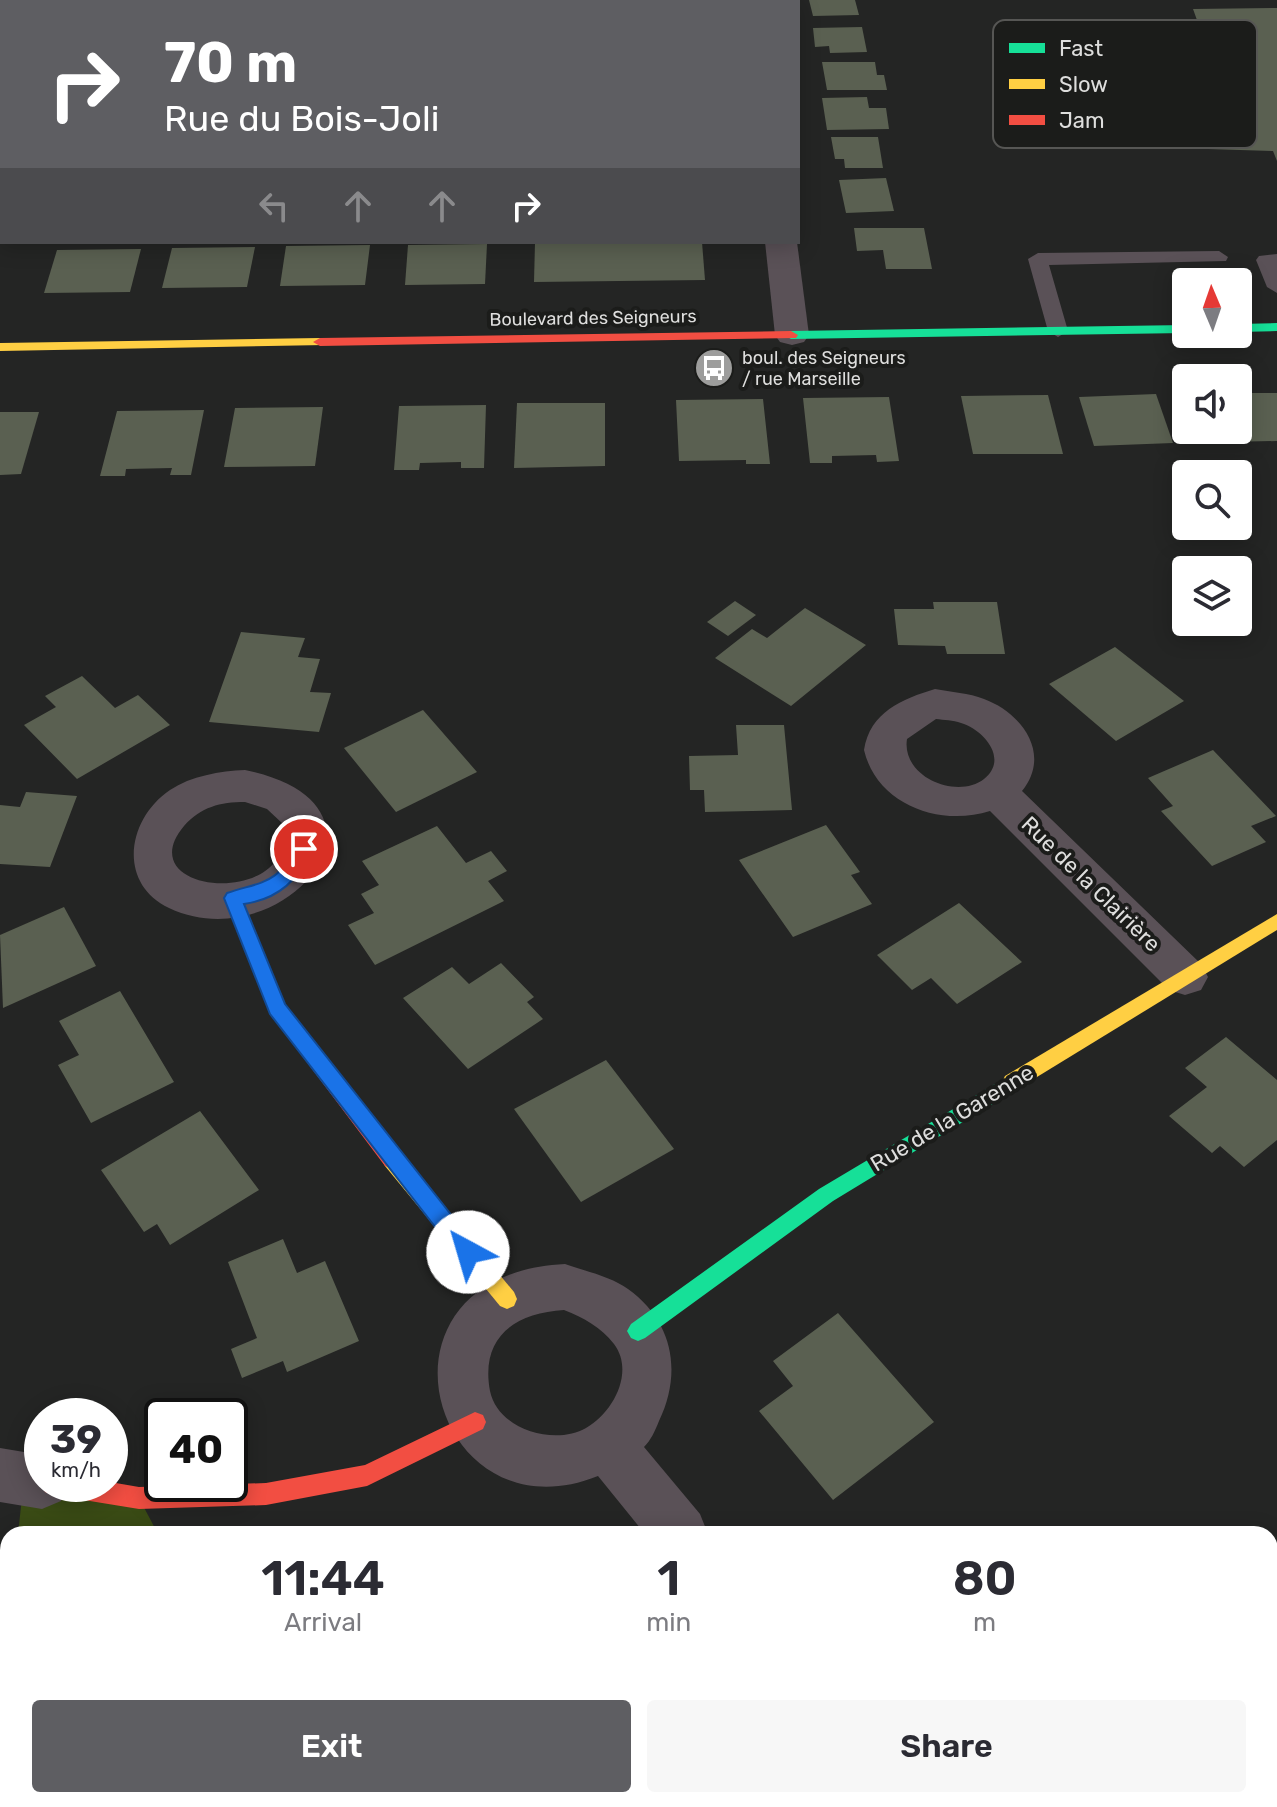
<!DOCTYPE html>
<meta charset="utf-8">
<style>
:root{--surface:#fff;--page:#f7f7f7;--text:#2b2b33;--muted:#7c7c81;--accent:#5e5e62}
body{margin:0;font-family:Rubik,sans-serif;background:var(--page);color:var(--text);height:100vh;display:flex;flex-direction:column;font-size:30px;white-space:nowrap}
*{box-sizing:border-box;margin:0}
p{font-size:26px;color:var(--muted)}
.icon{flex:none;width:44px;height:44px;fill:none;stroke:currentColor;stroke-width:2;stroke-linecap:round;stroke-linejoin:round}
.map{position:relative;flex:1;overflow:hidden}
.panel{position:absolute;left:0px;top:1526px;width:1278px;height:282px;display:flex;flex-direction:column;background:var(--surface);border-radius:24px 24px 0 0;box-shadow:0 4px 20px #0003}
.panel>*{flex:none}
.banner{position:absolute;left:0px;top:0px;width:800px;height:244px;box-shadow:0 4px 20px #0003;background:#5e5e62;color:#fff;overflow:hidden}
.needle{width:52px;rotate:358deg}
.tools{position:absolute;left:1172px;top:268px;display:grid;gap:16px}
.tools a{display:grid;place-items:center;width:80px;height:80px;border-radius:8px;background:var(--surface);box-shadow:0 4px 20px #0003;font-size:40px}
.speed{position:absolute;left:24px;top:1398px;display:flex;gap:16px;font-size:40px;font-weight:700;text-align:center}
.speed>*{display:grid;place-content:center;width:104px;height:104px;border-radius:50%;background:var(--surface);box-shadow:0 4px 20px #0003;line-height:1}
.speed small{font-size:20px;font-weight:400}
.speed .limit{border:4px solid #111;border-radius:12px;background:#fff;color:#111}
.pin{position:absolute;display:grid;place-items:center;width:68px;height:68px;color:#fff;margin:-34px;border:4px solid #fff;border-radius:50%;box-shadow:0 2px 8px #0007}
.me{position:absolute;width:88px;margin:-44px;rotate:321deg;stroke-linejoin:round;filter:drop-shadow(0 0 6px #0008)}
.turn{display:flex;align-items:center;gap:28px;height:168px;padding:0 32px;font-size:36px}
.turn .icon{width:104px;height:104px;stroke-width:2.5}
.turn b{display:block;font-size:56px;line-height:68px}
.lanes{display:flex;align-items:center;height:76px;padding:0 32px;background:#0003;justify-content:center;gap:40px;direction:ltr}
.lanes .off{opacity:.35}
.eta{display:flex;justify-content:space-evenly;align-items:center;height:136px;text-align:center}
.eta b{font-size:48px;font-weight:600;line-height:56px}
.primary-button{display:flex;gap:16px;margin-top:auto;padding:16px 32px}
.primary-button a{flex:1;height:92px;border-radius:8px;background:var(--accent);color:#fff;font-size:32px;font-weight:600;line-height:92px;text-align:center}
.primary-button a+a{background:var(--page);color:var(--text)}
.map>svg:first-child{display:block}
.green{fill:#3a4b15}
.building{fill:#5a6051}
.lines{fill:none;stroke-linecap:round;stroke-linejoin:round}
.lane{fill:#5a5157;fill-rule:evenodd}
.street{fill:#5a5157;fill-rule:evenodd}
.fast{fill:#16e098;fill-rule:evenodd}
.slow{fill:#ffcf43;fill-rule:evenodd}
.jam{fill:#f24e42;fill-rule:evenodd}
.route{fill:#1a73e8;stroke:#114b97;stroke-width:2}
.labels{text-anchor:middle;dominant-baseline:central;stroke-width:8;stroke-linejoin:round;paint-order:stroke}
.far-street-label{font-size:18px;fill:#dededd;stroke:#1b1c1a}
.far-poi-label{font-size:18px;fill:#dededd;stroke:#1b1c1a;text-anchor:start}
.street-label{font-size:22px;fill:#dededd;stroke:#1b1c1a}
.key{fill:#1b1c1a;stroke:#565654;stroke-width:2}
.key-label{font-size:22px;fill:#dededd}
</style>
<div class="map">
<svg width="1277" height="1807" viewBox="0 0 1277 1807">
<rect width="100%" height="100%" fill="#242524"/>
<g class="green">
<polygon points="24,1479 139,1498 158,1534 18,1534"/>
<polygon points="8,1620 8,1800 294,1800 298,1807 0,1807 0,1689"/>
</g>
<g class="building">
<polygon points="809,0 855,0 859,15 813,16"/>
<polygon points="1277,8 1277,161 1273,151 1208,149 1178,70 1215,70 1193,9"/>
<polygon points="862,27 867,52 830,53 829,46 815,47 813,28"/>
<polygon points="822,62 875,62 877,75 884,75 887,90 827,90"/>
<polygon points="867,97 869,108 886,108 889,129 827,130 822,98"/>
<polygon points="831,137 878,137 883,168 845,168 844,159 835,159"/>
<polygon points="886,178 894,211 846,213 839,180"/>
<polygon points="854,228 924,228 932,269 886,269 883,250 857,251"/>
<polygon points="702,242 705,280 534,282 535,243"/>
<polygon points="487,244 485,284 405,285 408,245"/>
<polygon points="370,245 365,285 280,286 286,246"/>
<polygon points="255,247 247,287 162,288 172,248"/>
<polygon points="141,249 130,292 44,293 57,250"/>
<polygon points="1238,393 1277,393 1277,441 1224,442 1220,430 1238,430"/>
<polygon points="1156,394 1173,443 1094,446 1079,397"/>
<polygon points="1048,395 1063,454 973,454 961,396"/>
<polygon points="889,397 899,461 877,462 876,455 832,456 832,463 810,463 803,398"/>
<polygon points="763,399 770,464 746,464 746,460 679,461 676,400"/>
<polygon points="517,403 605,403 605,466 514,468"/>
<polygon points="486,405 484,468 461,468 461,462 420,463 419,470 394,470 399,406"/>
<polygon points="323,407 315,466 224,467 235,408"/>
<polygon points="204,410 191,475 170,475 172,468 126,469 125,476 100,476 117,411"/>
<polygon points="0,412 39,412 21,474 0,475"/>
<polygon points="735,601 756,615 728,636 707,622"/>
<polygon points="933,602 997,602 1005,654 947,654 945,646 898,645 894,609 934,609"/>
<polygon points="805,608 866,645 791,706 715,658 752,629 767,638"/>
<polygon points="241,632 305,638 298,657 320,659 310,692 331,693 319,732 209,722"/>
<polygon points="1115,647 1184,701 1116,741 1049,684"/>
<polygon points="82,676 115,708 138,695 170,725 77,779 24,725 56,707 45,696"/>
<polygon points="423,710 477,772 396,812 344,748"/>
<polygon points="736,725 784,725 792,810 705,812 704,790 690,790 689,756 738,755"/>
<polygon points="1213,750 1276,816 1251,826 1266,842 1212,866 1161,811 1173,806 1148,778"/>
<polygon points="26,792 77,796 50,867 0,864 0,805 20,807"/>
<polygon points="826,825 860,872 851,875 872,904 793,937 739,860"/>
<polygon points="437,826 466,863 491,851 507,871 488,881 504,901 375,965 348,925 374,913 361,894 379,885 362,861"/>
<polygon points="959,903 1022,962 957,1004 931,978 912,990 877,955"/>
<polygon points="64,907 96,966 3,1008 0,935"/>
<polygon points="501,963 534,997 527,1002 543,1019 468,1069 403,998 452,967 469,984"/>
<polygon points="120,991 174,1082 91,1123 58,1065 79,1055 59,1021"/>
<polygon points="1226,1037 1277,1080 1277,1140 1244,1167 1220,1146 1212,1153 1169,1116 1207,1087 1185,1068"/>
<polygon points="606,1060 674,1149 581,1202 514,1109"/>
<polygon points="200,1111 259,1190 170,1245 157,1224 144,1232 101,1170"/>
<polygon points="283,1239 297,1273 325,1261 359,1341 287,1372 283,1361 242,1378 231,1349 257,1338 228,1262"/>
<polygon points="838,1313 934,1422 833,1500 759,1411 793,1386 773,1361"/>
<polygon points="1270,1711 1277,1722 1277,1783 1270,1787"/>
<polygon points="569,1800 696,1800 701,1807 560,1807"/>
</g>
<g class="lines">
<g class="lane">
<polygon points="1219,251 1228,257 1226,261 1049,265 1068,331 1058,337 1048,331 1028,259 1038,253"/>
<polygon points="1277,254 1277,293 1267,287 1256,260 1259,256"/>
</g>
<g class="street">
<polygon points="52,0 80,0 51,2"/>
<rect x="397" y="0" width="28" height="2"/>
<rect x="737" y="0" width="28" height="2"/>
<polygon points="765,242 797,242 809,335 804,342 792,345 780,342 775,335"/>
<path d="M 935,689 C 951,692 969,693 984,699 C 1022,713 1052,754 1022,791 L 1201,964 L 1208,977 L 1201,990 L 1185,995 L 1169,990 L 990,811 C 940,827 877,805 864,750 C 870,712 902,699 935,689 ZM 936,719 C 944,720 953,720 961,723 C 984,730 1009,759 984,779 C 957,800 901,777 907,739 Z"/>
<path d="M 245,770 C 417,806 281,961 169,908 C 117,883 127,819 170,790 C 191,776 220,771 245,770 ZM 245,802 L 267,809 L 283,824 C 299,910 126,895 184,826 C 201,807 220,802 245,802 Z"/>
<path d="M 565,1264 C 585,1271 612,1277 628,1289 C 674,1322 682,1373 659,1421 C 655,1431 651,1440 644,1447 L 700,1514 L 708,1534 L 645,1534 L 598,1476 C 431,1543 356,1274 565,1264 ZM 564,1310 C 584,1318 601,1327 614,1344 C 635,1372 613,1413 586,1428 C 555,1446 498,1430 490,1391 C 480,1337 515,1313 564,1310 Z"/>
<polygon points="0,1448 42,1455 42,1484 68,1484 61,1501 42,1509 0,1502"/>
<polygon points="863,1800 926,1800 929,1807 866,1807"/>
</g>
<g class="fast">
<polygon points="1277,323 1277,331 1238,332 1238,324"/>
<polygon points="1186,325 1186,333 791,339 784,335 791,331"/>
<polygon points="1012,1074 1019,1076 1022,1082 1019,1088 833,1201 645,1338 638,1341 631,1338 627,1331 631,1324 819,1189"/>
</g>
<g class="slow">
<polygon points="320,338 325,339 325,345 0,351 0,343"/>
<polygon points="1277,914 1277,930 1019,1088 1012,1090 1005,1088 1002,1082 1005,1076"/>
<polygon points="392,1151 399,1154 514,1292 517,1299 514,1306 507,1309 500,1306 385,1166 382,1160 385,1154"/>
</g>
<g class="jam">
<polygon points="791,331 798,335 796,338 320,346 313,342 320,338"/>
<polygon points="233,891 239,893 242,898 285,1004 399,1154 402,1160 399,1166 392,1169 385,1166 270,1013 224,898 227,893"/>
<polygon points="475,1412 483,1415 486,1422 483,1429 367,1486 266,1505 139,1509 53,1495 45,1492 42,1484 110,1482 139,1487 266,1483 365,1465"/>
</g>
</g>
<path class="route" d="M 304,842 L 313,849 C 299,879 279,899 244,904 L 285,1004 L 475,1245 L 478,1252 L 475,1259 L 460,1259 L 270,1014 L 224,898 L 227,893 C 267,880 276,885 298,844 Z"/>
<defs>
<symbol id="bus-disc" viewBox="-11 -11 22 22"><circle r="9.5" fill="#9d9d9c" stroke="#1b1c1a"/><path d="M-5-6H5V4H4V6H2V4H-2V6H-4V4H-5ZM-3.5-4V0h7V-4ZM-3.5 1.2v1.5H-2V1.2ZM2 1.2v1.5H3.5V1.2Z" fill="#fff"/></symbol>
</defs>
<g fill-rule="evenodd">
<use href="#bus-disc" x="692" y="346" width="44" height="44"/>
</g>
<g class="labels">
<g class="far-street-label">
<text transform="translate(593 318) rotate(-1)">Boulevard des Seigneurs</text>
</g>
<g class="far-poi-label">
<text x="742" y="358">boul. des Seigneurs<tspan x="742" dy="21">/ rue Marseille</tspan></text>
</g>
<g class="street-label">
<text transform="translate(1091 884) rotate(44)">Rue de la Clairière</text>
<text transform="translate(952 1118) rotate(-31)">Rue de la Garenne</text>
</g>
</g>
<rect x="993" y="20" width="264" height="128" rx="12" class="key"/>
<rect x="1009" y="43" width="36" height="10" fill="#16e098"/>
<rect x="1009" y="79" width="36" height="10" fill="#ffcf43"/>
<rect x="1009" y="115" width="36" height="10" fill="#f24e42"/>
<g class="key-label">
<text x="1059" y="56">Fast</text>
<text x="1059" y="92">Slow</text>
<text x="1059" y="128">Jam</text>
</g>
</svg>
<div class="tools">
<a><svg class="needle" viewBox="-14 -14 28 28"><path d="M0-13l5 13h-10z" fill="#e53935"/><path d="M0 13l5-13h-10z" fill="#7c7c81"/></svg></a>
<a><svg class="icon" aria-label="sound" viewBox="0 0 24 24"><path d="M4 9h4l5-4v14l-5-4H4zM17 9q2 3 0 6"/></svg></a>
<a><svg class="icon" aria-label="search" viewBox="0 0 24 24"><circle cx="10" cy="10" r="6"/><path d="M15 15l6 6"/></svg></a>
<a><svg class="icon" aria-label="layers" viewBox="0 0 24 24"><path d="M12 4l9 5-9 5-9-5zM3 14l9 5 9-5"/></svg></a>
</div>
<div class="speed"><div>39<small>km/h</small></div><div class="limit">40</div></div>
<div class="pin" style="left:304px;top:849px;background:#d93025"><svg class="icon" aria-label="arrive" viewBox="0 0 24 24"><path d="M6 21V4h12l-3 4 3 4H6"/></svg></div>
<svg class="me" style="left:468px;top:1252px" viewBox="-20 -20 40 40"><circle r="19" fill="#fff"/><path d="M0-13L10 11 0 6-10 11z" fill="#1a73e8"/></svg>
<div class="banner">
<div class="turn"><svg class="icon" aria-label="right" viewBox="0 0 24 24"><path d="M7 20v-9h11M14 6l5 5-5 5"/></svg><div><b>70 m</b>Rue du Bois-Joli</div></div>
<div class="lanes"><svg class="icon off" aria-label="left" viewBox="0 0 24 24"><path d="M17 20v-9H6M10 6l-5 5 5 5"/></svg><svg class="icon off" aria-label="ahead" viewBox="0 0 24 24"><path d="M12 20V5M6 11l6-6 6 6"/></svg><svg class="icon off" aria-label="ahead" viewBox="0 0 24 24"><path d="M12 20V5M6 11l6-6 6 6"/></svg><svg class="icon" aria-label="right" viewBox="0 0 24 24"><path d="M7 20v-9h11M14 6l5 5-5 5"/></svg></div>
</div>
<section class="panel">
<div class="eta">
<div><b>11:44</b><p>Arrival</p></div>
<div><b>1</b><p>min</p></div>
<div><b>80</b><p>m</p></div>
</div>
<div class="primary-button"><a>Exit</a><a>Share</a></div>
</section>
</div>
